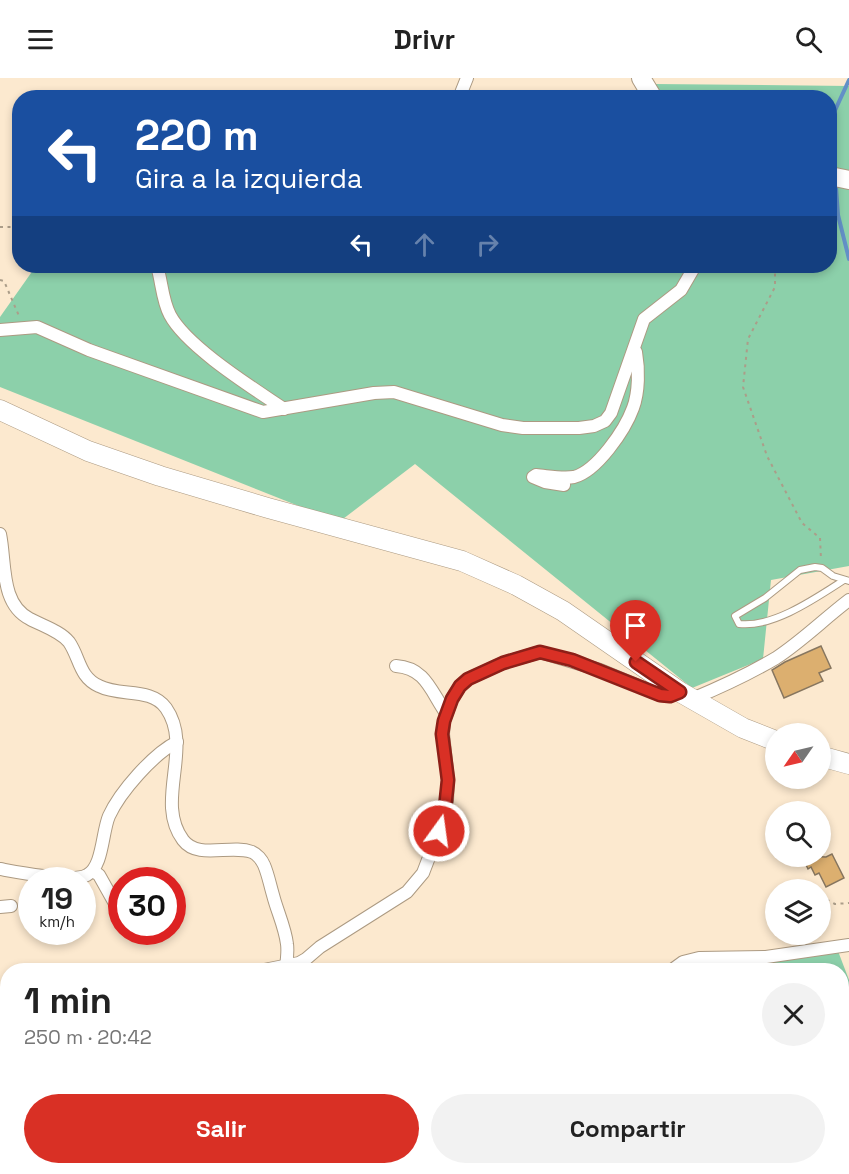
<!DOCTYPE html>
<html lang="es">
<meta charset="utf-8">
<style>
:root{--surface:#fff;--page:#f2f2f2;--text:#222;--muted:#767676;--accent:#d93025}
body{margin:0;font-family:"Space Grotesk",sans-serif;background:var(--page);color:var(--text);height:100vh;display:flex;flex-direction:column;font-size:22px;white-space:nowrap}
*{box-sizing:border-box;margin:0}
p{font-size:20px;color:var(--muted)}
.icon{flex:none;width:33px;height:33px;fill:none;stroke:currentColor;stroke-width:2;stroke-linecap:round;stroke-linejoin:round}
.map{position:relative;flex:1;overflow:hidden}
.details{position:absolute;left:0px;top:885px;width:849px;height:212px;display:flex;flex-direction:column;background:var(--surface);border-radius:24px 24px 0 0;box-shadow:0 3px 9px #0003}
.details>*{flex:none}
.guide{position:absolute;left:12px;top:12px;width:825px;height:183px;border-radius:24px;box-shadow:0 3px 9px #0003;background:#1a4fa0;color:#fff;overflow:hidden}
.needle{width:39px;rotate:236deg}
.fabs{position:absolute;left:765px;top:645px;display:grid;gap:12px}
.fabs a{display:grid;place-items:center;width:66px;height:66px;border-radius:50%;background:var(--surface);box-shadow:0 3px 9px #0003;font-size:30px}
.speed{position:absolute;left:18px;top:789px;display:flex;gap:12px;font-size:30px;font-weight:700;text-align:center}
.speed>*{display:grid;place-content:center;width:78px;height:78px;border-radius:50%;background:var(--surface);box-shadow:0 3px 9px #0003;line-height:1}
.speed small{font-size:15px;font-weight:400}
.speed .limit{border:9px solid #d22;background:#fff;color:#111}
.pin{position:absolute;display:grid;place-items:center;width:51px;height:51px;color:#fff;margin:-62px -26px;border-radius:50% 50% 50% 0;rotate:-45deg;box-shadow:0 0 6px #0007}
.pin .icon{rotate:45deg}
.me{position:absolute;width:66px;margin:-33px;rotate:14deg;stroke-linejoin:round;filter:drop-shadow(0 0 4px #0008)}
.turn{display:flex;align-items:center;gap:21px;height:126px;padding:0 24px;font-size:27px}
.turn .icon{width:78px;height:78px;stroke-width:2.5}
.turn b{display:block;font-size:42px;line-height:51px}
.lanes{display:flex;align-items:center;height:57px;padding:0 24px;background:#0003;justify-content:center;gap:30px;direction:ltr}
.lanes .off{opacity:.35}
.round{display:grid;place-items:center;flex:none;width:63px;height:63px;border-radius:32px;background:var(--page)}
.summary{display:flex;align-items:center;justify-content:space-between;height:102px;padding:0 24px}
h1{font-size:36px;font-weight:600;line-height:45px}
.action{display:flex;gap:12px;margin-top:auto;padding:12px 24px}
.action a{flex:1;height:69px;border-radius:36px;background:var(--accent);color:#fff;font-size:24px;font-weight:600;line-height:69px;text-align:center}
.action a+a{background:var(--page);color:var(--text)}
header{display:flex;justify-content:space-between;align-items:center;height:78px;padding:0 24px;background:var(--surface);font-size:27px;font-weight:600}
.map>svg:first-child{display:block}
.green{fill:#8cd0aa}
.lines{fill:none;stroke-linecap:round;stroke-linejoin:round}
.stream{stroke:#6390c7;stroke-width:4}
.building{fill:#dcaf6f;stroke:#87765f;stroke-width:1.5}
.lane-casing{stroke:#ac9a82;stroke-width:8}
.street-casing{stroke:#ac9a82;stroke-width:14}
.secondary-casing{stroke:#ac9a82;stroke-width:20}
.primary-casing{stroke:#ac9a82;stroke-width:21}
.path{stroke:#ab9d89;stroke-width:2;stroke-dasharray:3 4.5;stroke-linecap:butt}
.lane{stroke:#fff;stroke-width:6}
.street{stroke:#fff;stroke-width:12}
.secondary{stroke:#fff;stroke-width:18}
.primary{stroke:#fff;stroke-width:20}
.route-casing{stroke:#8d1f18;stroke-width:15}
.route{stroke:#d93025;stroke-width:10}
</style>
<header><svg class="icon" aria-label="menu" viewBox="0 0 24 24"><path d="M4 6h16M4 12h16M4 18h16"/></svg>Drivr<svg class="icon" aria-label="search" viewBox="0 0 24 24"><circle cx="10" cy="10" r="6"/><path d="M15 15l6 6"/></svg></header>
<div class="map">
<svg width="849" height="1096" viewBox="0 0 849 1096">
<rect width="100%" height="100%" fill="#fce9cf"/>
<g class="green">
<polygon points="655,6 849,8 849,488 771,502 763,581 692,610 415,386 339,444 0,309 0,239 36,188 830,188 830,20 636,19"/>
<polygon points="838,873 849,902 849,996 842,992 842,892 755,892 757,887"/>
</g>
<g class="lines">
<g class="stream">
<polyline points="832,88 831,41 849,2"/>
<polyline points="836,110 838,137 849,181"/>
</g>
</g>
<g class="building">
<polygon points="821,568 831,590 819,595 823,603 784,620 772,592 785,584"/>
<polygon points="832,776 844,800 826,809 819,795 815,797 811,789 808,791 802,778 826,779"/>
</g>
<g class="lines">
<defs>
<path id="lane" d="M 844,502 C 816,520 773,550 739,546 L 735,538 L 765,520 L 800,492 L 815,489 L 822,490 L 833,498 L 849,503"/>
<g id="street">
<polyline points="459,20 467,0"/>
<path d="M 157,188 C 162,204 162,222 170,237 C 187,269 253,310 284,331"/>
<polyline points="0,252 37,249 89,272 263,334 374,315 394,314 502,347 523,350 579,350 594,348 605,343 611,335 644,241 681,212 695,188"/>
<path d="M 564,407 L 545,404 L 533,399 L 536,397 C 548,398 562,401 574,399 C 597,393 625,352 633,330 C 639,314 639,291 636,274"/>
<path d="M 0,456 C 6,485 0,526 30,541 C 43,548 60,553 69,564 C 80,580 79,599 99,608 C 120,619 151,609 166,630 C 194,670 154,723 183,762 C 198,782 230,766 252,774 C 257,776 262,782 264,787 C 268,796 270,807 273,817 C 277,833 285,849 287,866 C 288,873 287,881 286,888"/>
<path d="M 396,588 C 426,590 431,614 446,635"/>
<path d="M 692,621 C 721,609 749,596 776,580 C 802,563 824,541 849,522"/>
<path d="M 0,791 C 17,794 73,805 87,797 C 103,789 102,754 109,738 C 120,714 153,676 177,664"/>
<polyline points="93,793 99,797 122,838"/>
<polyline points="0,829 11,828"/>
<polyline points="264,892 299,885 306,881 320,869 407,814 423,795 444,740 447,722 448,702 443,656 444,643 452,621 460,608 468,601 503,585 540,574 600,592 660,617 670,618 680,614"/>
<polyline points="672,892 683,884 699,880 766,879 849,867"/>
<polyline points="0,920 8,919"/>
<polyline points="258,1096 258,1089"/>
<polyline points="455,1096 475,1089"/>
</g>
<g id="secondary">
<polyline points="641,0 653,20"/>
<polyline points="830,98 849,102"/>
</g>
<g id="primary">
<polyline points="0,332 88,373 160,398 268,430 462,483 516,507 563,533 680,614 743,650 776,663"/>
<polyline points="820,678 849,686"/>
</g>
</defs>
<use href="#lane" class="lane-casing"/>
<use href="#street" class="street-casing"/>
<use href="#secondary" class="secondary-casing"/>
<use href="#primary" class="primary-casing"/>
<g class="path">
<polyline points="0,149 20,149"/>
<polyline points="775,188 775,209 748,261 743,309 767,378 802,445 820,460 821,481"/>
<polyline points="0,202 4,203 19,238"/>
<polyline points="820,818 835,826 849,825"/>
</g>
<use href="#lane" class="lane"/>
<use href="#street" class="street"/>
<use href="#secondary" class="secondary"/>
<use href="#primary" class="primary"/>
</g>
<g class="lines">
<defs>
<polyline id="route" points="439,753 444,740 448,702 442,656 444,643 452,621 460,608 468,601 503,585 540,574 572,582 660,617 670,618 680,614 636,584"/>
</defs>
<use href="#route" class="route-casing"/>
<use href="#route" class="route"/>
</g>
</svg>
<div class="fabs">
<a><svg class="needle" viewBox="-14 -14 28 28"><path d="M0-13l5 13h-10z" fill="#e53935"/><path d="M0 13l5-13h-10z" fill="#767676"/></svg></a>
<a><svg class="icon" aria-label="search" viewBox="0 0 24 24"><circle cx="10" cy="10" r="6"/><path d="M15 15l6 6"/></svg></a>
<a><svg class="icon" aria-label="layers" viewBox="0 0 24 24"><path d="M12 4l9 5-9 5-9-5zM3 14l9 5 9-5"/></svg></a>
</div>
<div class="speed"><div>19<small>km/h</small></div><div class="limit">30</div></div>
<div class="pin" style="left:636px;top:584px;background:#d93025"><svg class="icon" aria-label="arrive" viewBox="0 0 24 24"><path d="M6 21V4h12l-3 4 3 4H6"/></svg></div>
<svg class="me" style="left:439px;top:753px" viewBox="-20 -20 40 40"><circle r="17" fill="#d93025" stroke="#fff" stroke-width="3"/><path d="M0-11L8 9 0 5-8 9z" fill="#fff"/></svg>
<div class="guide">
<div class="turn"><svg class="icon" aria-label="left" viewBox="0 0 24 24"><path d="M17 20v-9H6M10 6l-5 5 5 5"/></svg><div><b>220 m</b>Gira a la izquierda</div></div>
<div class="lanes"><svg class="icon" aria-label="left" viewBox="0 0 24 24"><path d="M17 20v-9H6M10 6l-5 5 5 5"/></svg><svg class="icon off" aria-label="ahead" viewBox="0 0 24 24"><path d="M12 20V5M6 11l6-6 6 6"/></svg><svg class="icon off" aria-label="right" viewBox="0 0 24 24"><path d="M7 20v-9h11M14 6l5 5-5 5"/></svg></div>
</div>
<section class="details">
<div class="summary"><div><h1>1 min</h1><p>250 m · 20:42</p></div><a class="round"><svg class="icon" aria-label="close" viewBox="0 0 24 24"><path d="M6 6l12 12M18 6L6 18"/></svg></a></div>
<div class="action"><a>Salir</a><a>Compartir</a></div>
</section>
</div>
